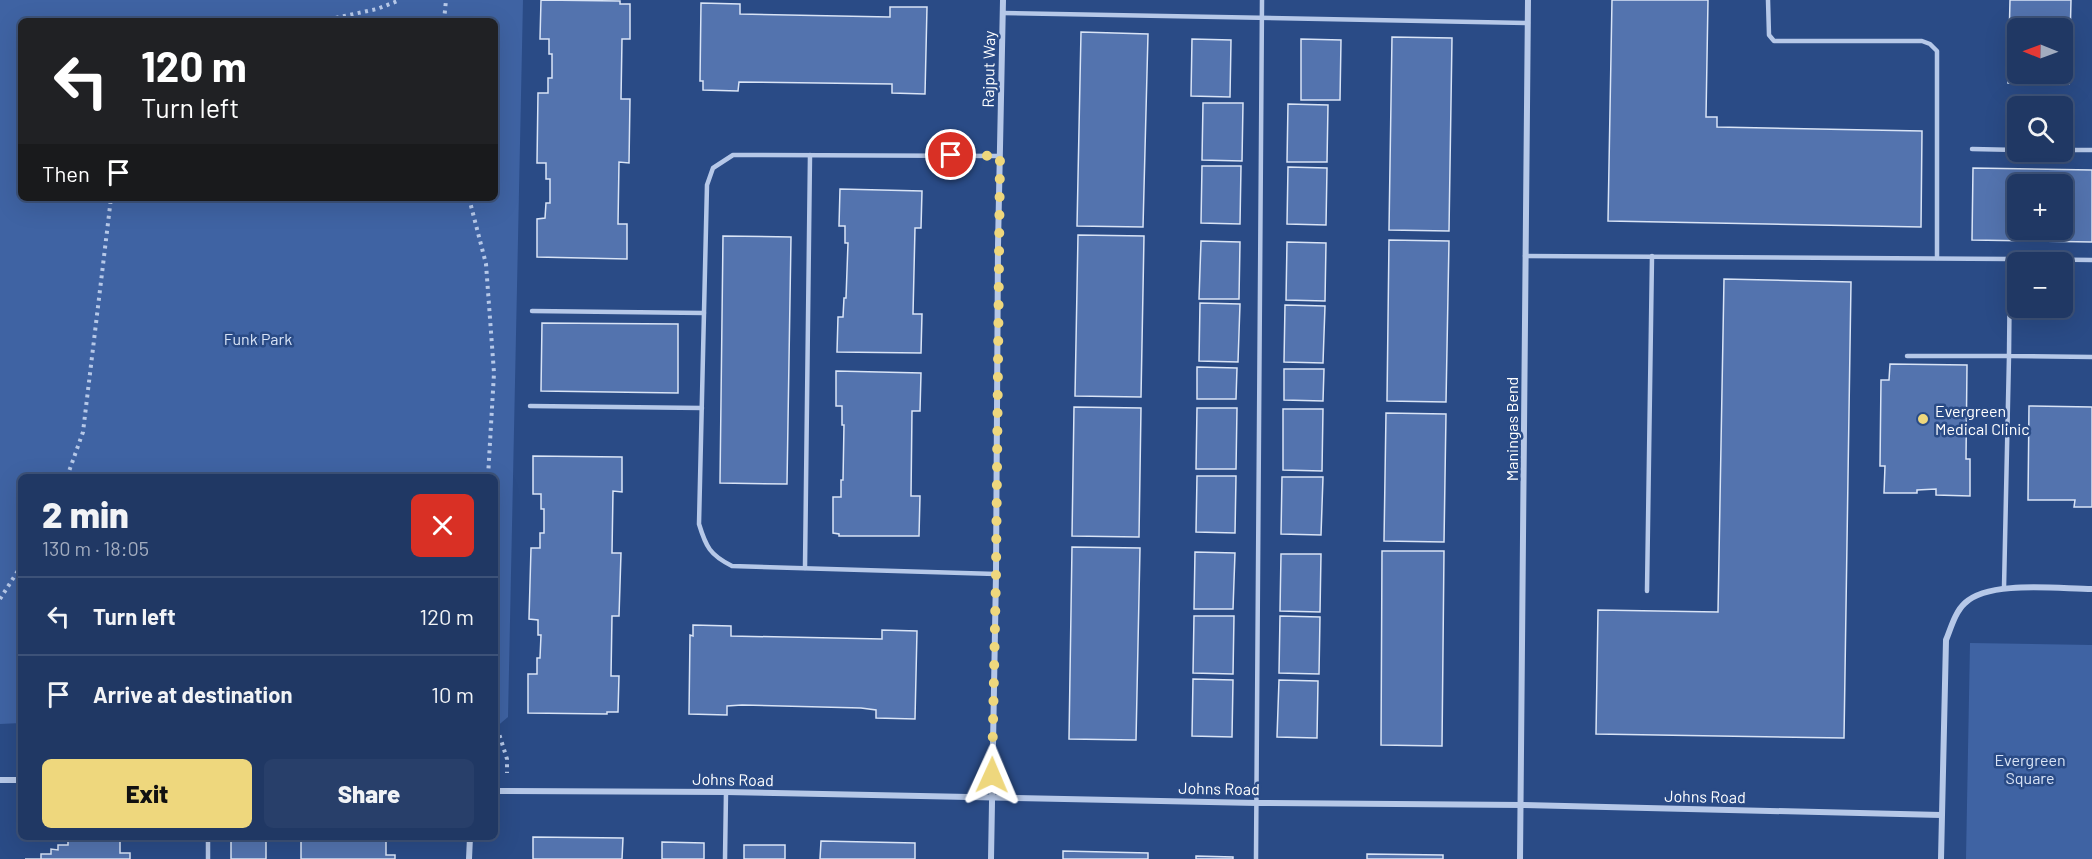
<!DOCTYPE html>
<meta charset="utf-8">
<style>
:root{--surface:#203864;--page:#283f6a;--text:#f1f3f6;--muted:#a2acbf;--line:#3d5278;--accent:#eed77d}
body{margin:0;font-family:Barlow,sans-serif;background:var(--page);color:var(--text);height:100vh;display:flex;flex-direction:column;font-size:22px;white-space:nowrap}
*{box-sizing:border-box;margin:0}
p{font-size:20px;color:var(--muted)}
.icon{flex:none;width:33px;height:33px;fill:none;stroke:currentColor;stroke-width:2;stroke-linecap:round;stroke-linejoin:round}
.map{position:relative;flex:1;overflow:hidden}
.details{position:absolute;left:18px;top:474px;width:480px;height:366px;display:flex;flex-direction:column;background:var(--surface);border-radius:9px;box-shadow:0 6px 24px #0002,0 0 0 2px var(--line)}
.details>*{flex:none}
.guide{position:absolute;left:18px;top:18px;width:480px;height:183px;border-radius:9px;box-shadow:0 6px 24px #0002,0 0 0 2px var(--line);background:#202124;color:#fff;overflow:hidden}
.needle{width:39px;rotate:271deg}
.controls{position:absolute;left:2007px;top:18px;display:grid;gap:12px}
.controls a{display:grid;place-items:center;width:66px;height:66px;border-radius:9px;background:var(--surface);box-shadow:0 6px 24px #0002,0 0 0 2px var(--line);font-size:30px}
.pin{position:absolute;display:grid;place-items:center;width:51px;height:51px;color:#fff;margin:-26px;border:3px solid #fff;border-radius:50%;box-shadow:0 2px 6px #0007}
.me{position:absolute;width:66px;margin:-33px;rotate:1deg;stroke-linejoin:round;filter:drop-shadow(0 0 4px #0008)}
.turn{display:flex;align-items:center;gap:21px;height:126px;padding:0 24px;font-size:27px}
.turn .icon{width:78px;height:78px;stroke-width:2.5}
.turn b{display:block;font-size:42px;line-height:51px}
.then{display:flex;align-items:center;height:57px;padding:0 24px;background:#0003;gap:12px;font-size:22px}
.round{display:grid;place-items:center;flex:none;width:63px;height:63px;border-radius:9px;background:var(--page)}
.headline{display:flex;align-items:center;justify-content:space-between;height:102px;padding:0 24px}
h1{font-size:36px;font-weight:800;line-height:45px}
.button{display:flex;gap:12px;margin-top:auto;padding:12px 24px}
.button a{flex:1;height:69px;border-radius:9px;background:var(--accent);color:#111;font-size:24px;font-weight:800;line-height:69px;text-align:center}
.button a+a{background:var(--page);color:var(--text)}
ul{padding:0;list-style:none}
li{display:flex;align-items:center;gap:18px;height:78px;padding:0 24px;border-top:2px solid var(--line)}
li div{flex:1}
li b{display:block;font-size:22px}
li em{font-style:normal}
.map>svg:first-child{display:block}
.green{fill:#3f63a3;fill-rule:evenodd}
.building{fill:#5373ae;stroke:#d9e4f6;stroke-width:1.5;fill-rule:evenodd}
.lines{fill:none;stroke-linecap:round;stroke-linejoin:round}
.path{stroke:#b6c8e8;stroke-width:4;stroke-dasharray:3 4.5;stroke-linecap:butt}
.lane{stroke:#b6c8e8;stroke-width:4.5}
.street{stroke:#b6c8e8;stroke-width:6}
.route{stroke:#eed77d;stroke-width:10;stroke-dasharray:0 18}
.poi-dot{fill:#eed77d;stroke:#2a4b86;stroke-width:2}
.labels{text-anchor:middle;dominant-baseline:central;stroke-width:5;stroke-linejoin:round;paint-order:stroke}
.street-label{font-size:16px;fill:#fff;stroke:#2a4b86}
.park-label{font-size:16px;fill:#d9e4f6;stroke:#2a4b86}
.poi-label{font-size:16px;fill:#fff;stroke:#2a4b86;text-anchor:start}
</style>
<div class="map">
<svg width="2092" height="859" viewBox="0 0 2092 859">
<rect width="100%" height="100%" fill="#2a4b86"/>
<g class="green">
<path d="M 0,0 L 523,0 L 508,717 L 495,728 L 495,477 L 21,477 L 21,723 L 0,724 ZM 21,21 L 495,21 L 495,198 L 21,198 Z"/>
<polygon points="1970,643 2092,645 2092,859 1966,859"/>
</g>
<g class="building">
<polygon points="541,0 620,1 620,4 630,4 630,39 622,39 621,99 630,99 629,163 619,162 618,224 627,224 627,259 537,257 537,219 545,218 546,203 550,203 550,179 546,179 546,163 537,163 538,93 548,93 548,78 552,78 552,54 549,54 549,39 540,39"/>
<polygon points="1612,0 1708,0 1706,117 1717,117 1717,127 1922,131 1921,227 1608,221"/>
<path d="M 2010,0 L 2071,0 L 2069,84 L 2008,83 ZM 2018,28 L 2062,28 L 2062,74 L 2018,74 Z"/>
<polygon points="701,3 740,4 740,14 890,17 890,7 927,7 925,94 892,93 892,84 739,82 738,91 703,90 703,81 700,81"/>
<polygon points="1081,32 1148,34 1143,227 1077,226"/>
<polygon points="1392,37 1452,38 1449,231 1389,230"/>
<polygon points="1192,39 1231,40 1230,97 1191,96"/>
<polygon points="1301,39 1341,40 1340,100 1301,100"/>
<polygon points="1203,103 1243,103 1242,161 1202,160"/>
<polygon points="1288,104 1328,105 1327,162 1287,162"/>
<polygon points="1202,166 1241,166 1240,224 1201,223"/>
<polygon points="1288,167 1327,168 1326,225 1287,224"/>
<path d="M 1973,168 L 2092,170 L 2092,242 L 1972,240 ZM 2018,184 L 2062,184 L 2062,230 L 2018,230 Z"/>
<polygon points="840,189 922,191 921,228 915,228 913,314 922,314 921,353 837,352 838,317 843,317 844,298 846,298 848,243 845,243 845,226 839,226"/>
<polygon points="1078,235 1144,236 1141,397 1075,396"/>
<polygon points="723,236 791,237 787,484 720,483"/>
<polygon points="1389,240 1449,241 1446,402 1387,401"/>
<polygon points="1201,241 1240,242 1239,299 1199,299"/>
<polygon points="1287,242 1326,243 1325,301 1286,300"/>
<polygon points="1724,279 1851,282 1844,738 1596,734 1598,610 1718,612"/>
<polygon points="1200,303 1240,304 1238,362 1199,361"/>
<polygon points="1285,305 1325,306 1323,363 1284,362"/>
<polygon points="542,323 678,324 678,393 541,391"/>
<polygon points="1890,364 1967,365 1966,459 1970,459 1970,496 1936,495 1936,489 1917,490 1917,493 1884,493 1885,466 1880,466 1881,380 1889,380"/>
<polygon points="1197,367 1237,368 1236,399 1197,399"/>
<polygon points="1284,369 1324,369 1323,401 1284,400"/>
<polygon points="836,371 921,373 920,411 912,411 911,496 920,496 919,536 839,536 839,534 833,533 833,497 841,497 841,480 843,480 844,425 842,425 842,406 836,406"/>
<polygon points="2029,406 2092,407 2092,507 2074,507 2075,500 2028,500"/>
<polygon points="1074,407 1141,408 1139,537 1072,536"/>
<polygon points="1197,408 1237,408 1236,469 1196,469"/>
<polygon points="1283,409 1323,409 1322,471 1283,470"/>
<polygon points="1386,413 1446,414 1444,542 1384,541"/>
<polygon points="533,456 622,457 622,492 613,491 612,553 621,553 619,616 612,616 611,676 619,676 618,712 607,712 607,714 528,713 528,674 537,674 537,658 540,658 541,635 538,635 538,620 529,619 531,548 540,548 540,533 544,533 544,509 541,509 541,494 533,494"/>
<polygon points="1197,476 1236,476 1235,533 1196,532"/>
<polygon points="1282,477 1323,477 1321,535 1281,534"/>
<polygon points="1072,547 1140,548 1136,740 1069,739"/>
<polygon points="1382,551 1444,551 1442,746 1381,745"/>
<polygon points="1195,552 1235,553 1233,609 1194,609"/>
<polygon points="1281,554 1321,554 1320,612 1280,611"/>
<polygon points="1194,616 1234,616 1233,674 1193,673"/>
<polygon points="1280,616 1320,617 1319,674 1279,673"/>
<polygon points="693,625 731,626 731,636 882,639 882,630 917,631 915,719 876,718 876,710 861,708 742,705 727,706 727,715 689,714 690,635 693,636"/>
<polygon points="1193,679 1233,680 1232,737 1192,736"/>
<polygon points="1279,680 1318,681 1317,738 1277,737"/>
<polygon points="68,837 120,837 120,853 130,853 130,859 25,859 41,859 41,854 51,854 51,849 58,850 58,845 68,845"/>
<rect x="231" y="837" width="35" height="22"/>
<polygon points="301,837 386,838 386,855 395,855 395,859 301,859"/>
<polygon points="533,837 623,838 622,859 533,859"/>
<polygon points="821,841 915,843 915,859 820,859"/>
<polygon points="662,842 704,843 704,859 662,859"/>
<rect x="744" y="845" width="41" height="14"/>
<polygon points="1063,851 1148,853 1148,859 1063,859"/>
<polygon points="1367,854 1443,855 1443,859 1367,859"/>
<polygon points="1196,856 1233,857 1233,859 1196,859"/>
</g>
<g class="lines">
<g class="path">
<polyline points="321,21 377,9 400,0"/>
<polyline points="444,21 446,0"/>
<polyline points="469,198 486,264 494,373 488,477"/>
<polyline points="67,477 83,432 111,198"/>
<polyline points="0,599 21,566"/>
<polyline points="495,721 507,759 507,773"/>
</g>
<g class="lane">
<polyline points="1768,0 1769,35 1774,41 1922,41 1930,44 1937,51 1937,258"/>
<polyline points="1003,13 1528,23"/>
<polyline points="1972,149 2018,150"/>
<polyline points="2062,150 2092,150"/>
<polyline points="1525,256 2010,259"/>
<polyline points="2092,260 2010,259 2009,356 2092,357"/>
<polyline points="532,311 704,313"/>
<polyline points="1907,356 2009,356 2004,588"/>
<polyline points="530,406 702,408"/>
<polyline points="805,568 810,155"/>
<path d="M 996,574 L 732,566 C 710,555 706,547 699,524 L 707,185 L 713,168 L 733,155 L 1000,156"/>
<polyline points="1647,591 1652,256"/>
<polyline points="208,859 208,837"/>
<polyline points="725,859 726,792"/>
<polyline points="1256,859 1262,0"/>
</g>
<g class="street">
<polyline points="0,780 21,780"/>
<polyline points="495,791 726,792 1257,803 1522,805 1941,815"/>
<polyline points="469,859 470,837"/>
<polyline points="991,859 996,574 998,245 1003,0"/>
<polyline points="1520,859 1528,0"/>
<path d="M 1941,859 L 1946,640 C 1951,628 1955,612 1965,603 C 1989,580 2059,589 2092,589"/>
</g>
</g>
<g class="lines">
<polyline class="route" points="951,155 1000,156 996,574 992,775"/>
</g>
<circle class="poi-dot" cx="1923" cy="419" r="6"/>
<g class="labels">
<g class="street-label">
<text transform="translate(988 69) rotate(-89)">Rajput Way</text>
<text transform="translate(1511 429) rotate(-90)">Maningas Bend</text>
<text transform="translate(733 779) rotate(1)">Johns Road</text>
<text transform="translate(1219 788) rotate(1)">Johns Road</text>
<text transform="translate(1705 796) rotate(1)">Johns Road</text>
</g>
<g class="park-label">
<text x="258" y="338">Funk Park</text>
<text x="2030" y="759">Evergreen<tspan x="2030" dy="18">Square</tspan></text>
</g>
<g class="poi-label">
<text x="1935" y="410">Evergreen<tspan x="1935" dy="18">Medical Clinic</tspan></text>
</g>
</g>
</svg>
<div class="controls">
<a><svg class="needle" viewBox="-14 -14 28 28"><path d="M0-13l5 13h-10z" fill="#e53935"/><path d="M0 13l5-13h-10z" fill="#a2acbf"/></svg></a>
<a><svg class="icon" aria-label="search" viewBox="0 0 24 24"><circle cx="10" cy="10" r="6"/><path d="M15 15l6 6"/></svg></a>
<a>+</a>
<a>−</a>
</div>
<div class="pin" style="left:951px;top:155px;background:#d93025"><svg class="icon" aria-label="arrive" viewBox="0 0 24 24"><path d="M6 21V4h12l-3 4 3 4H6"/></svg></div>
<svg class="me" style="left:992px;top:775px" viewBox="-20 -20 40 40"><path d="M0-17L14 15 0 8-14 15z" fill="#eed77d" stroke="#fff" stroke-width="4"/></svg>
<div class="guide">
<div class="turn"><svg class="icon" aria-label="left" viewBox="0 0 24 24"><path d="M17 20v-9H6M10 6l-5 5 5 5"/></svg><div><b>120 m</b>Turn left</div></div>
<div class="then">Then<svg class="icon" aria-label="arrive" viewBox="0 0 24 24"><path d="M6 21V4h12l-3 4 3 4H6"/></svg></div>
</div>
<section class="details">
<div class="headline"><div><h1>2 min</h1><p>130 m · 18:05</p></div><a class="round" style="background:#d93025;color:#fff"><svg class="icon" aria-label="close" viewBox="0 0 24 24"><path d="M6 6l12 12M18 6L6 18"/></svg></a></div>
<ul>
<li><svg class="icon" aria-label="left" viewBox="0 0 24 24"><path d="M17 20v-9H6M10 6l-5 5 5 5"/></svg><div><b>Turn left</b></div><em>120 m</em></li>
<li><svg class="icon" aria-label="arrive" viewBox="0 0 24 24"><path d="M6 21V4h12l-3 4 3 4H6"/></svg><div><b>Arrive at destination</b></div><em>10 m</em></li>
</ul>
<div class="button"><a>Exit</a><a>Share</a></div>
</section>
</div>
